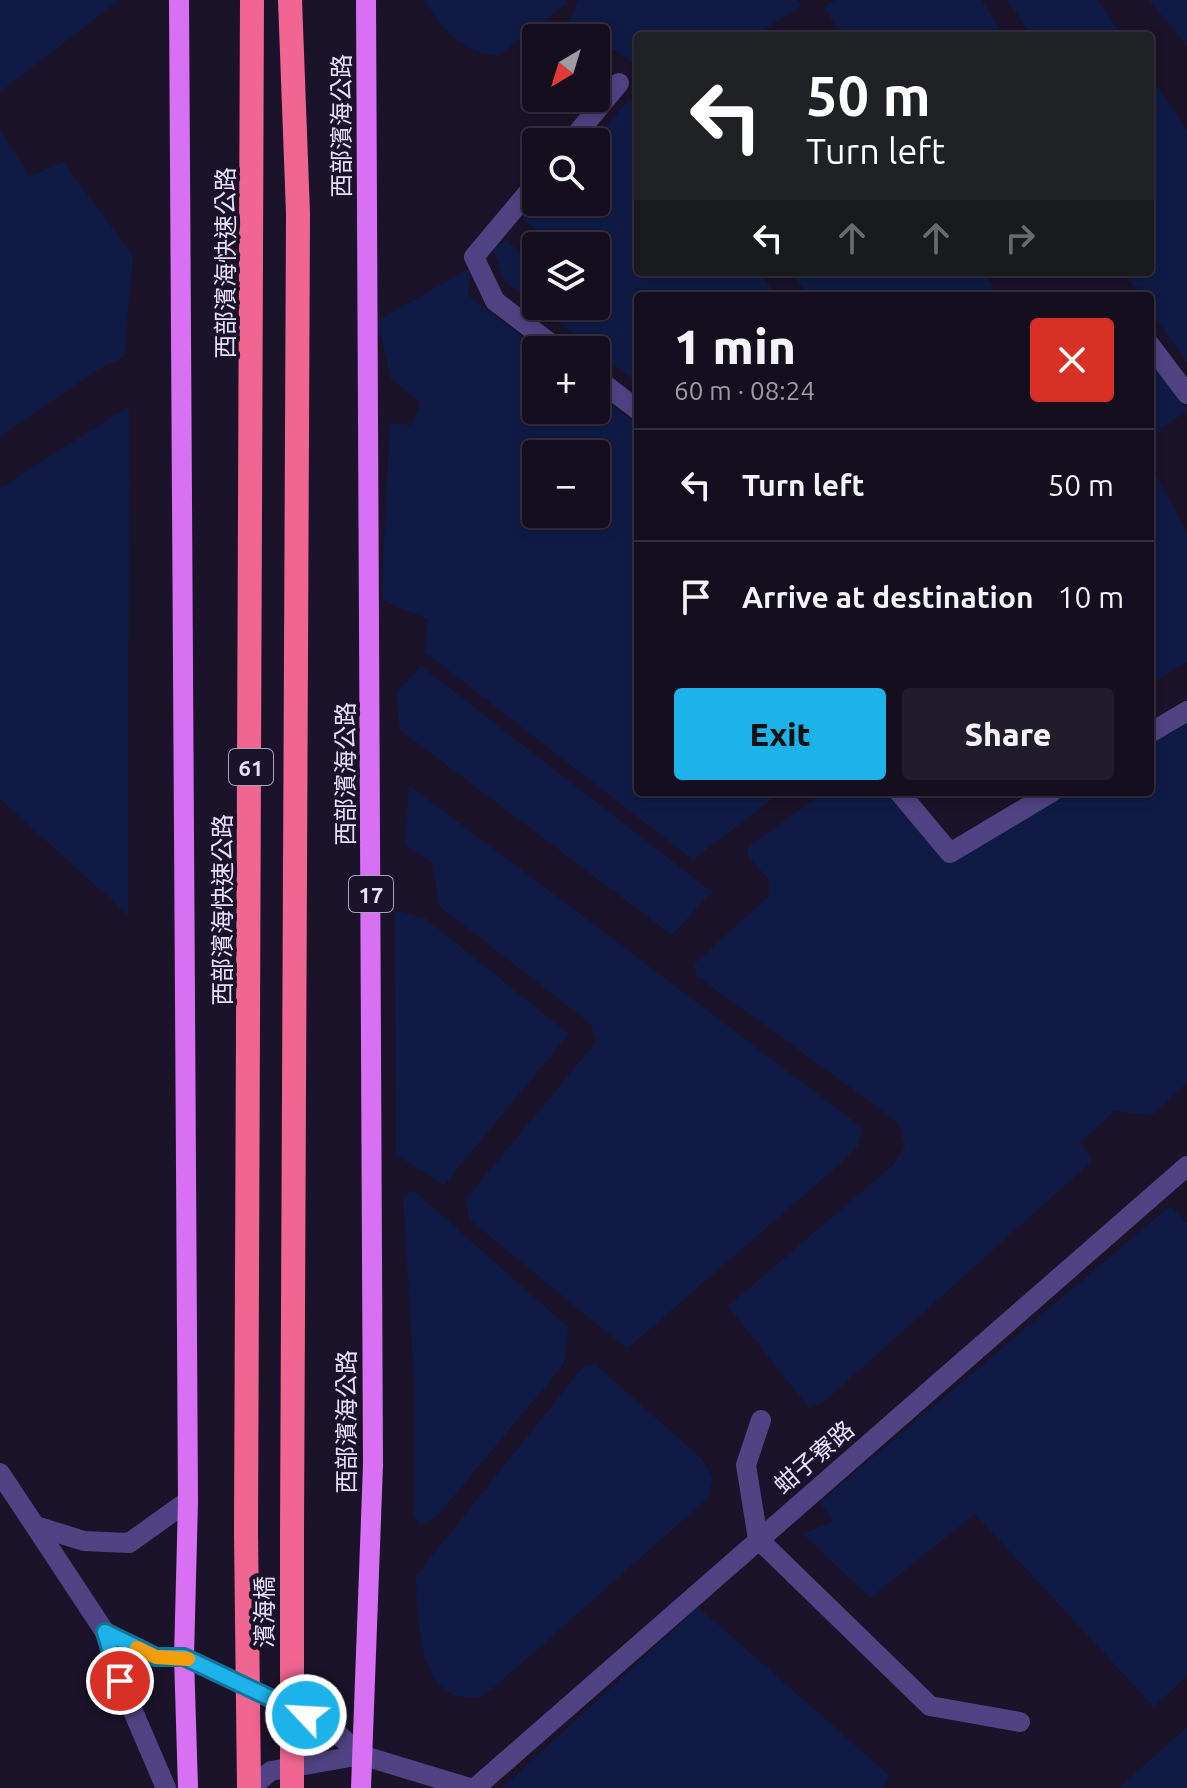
<!DOCTYPE html>
<meta charset="utf-8">
<style>
:root{--surface:#140e1f;--page:#211c2c;--text:#f1f3f6;--muted:#9d9ca4;--line:#332e3d;--accent:#1db3ea}
body{margin:0;font-family:Ubuntu,"Noto Sans TC",sans-serif;background:var(--page);color:var(--text);height:100vh;display:flex;flex-direction:column;font-size:30px;white-space:nowrap}
*{box-sizing:border-box;margin:0}
p{font-size:26px;color:var(--muted)}
.icon{flex:none;width:44px;height:44px;fill:none;stroke:currentColor;stroke-width:2;stroke-linecap:round;stroke-linejoin:round}
.map{position:relative;flex:1;overflow:hidden}
.side{position:absolute;left:634px;top:292px;width:520px;height:504px;display:flex;flex-direction:column;background:var(--surface);border-radius:8px;box-shadow:0 4px 12px #0003,0 0 0 2px var(--line)}
.side>*{flex:none}
.hud{position:absolute;left:634px;top:32px;width:520px;height:244px;border-radius:8px;box-shadow:0 4px 12px #0003,0 0 0 2px var(--line);background:#202124;color:#fff;overflow:hidden}
.needle{width:52px;rotate:218deg}
.controls{position:absolute;left:522px;top:24px;display:grid;gap:16px}
.controls a{display:grid;place-items:center;width:88px;height:88px;border-radius:8px;background:var(--surface);box-shadow:0 4px 12px #0003,0 0 0 2px var(--line);font-size:40px}
.pin{position:absolute;display:grid;place-items:center;width:68px;height:68px;color:#fff;margin:-34px;border:4px solid #fff;border-radius:50%;box-shadow:0 2px 8px #0007}
.me{position:absolute;width:88px;margin:-44px;rotate:295deg;stroke-linejoin:round;filter:drop-shadow(0 0 6px #0008)}
.turn{display:flex;align-items:center;gap:28px;height:168px;padding:0 40px;font-size:36px}
.turn .icon{width:104px;height:104px;stroke-width:2.5}
.turn b{display:block;font-size:56px;line-height:68px}
.lanes{display:flex;align-items:center;height:76px;padding:0 40px;background:#0003;justify-content:center;gap:40px;direction:ltr}
.lanes .off{opacity:.35}
.round{display:grid;place-items:center;flex:none;width:84px;height:84px;border-radius:8px;background:var(--page)}
.headline{display:flex;align-items:center;justify-content:space-between;height:136px;padding:0 40px}
h1{font-size:48px;font-weight:800;line-height:60px}
.cta{display:flex;gap:16px;margin-top:auto;padding:16px 40px}
.cta a{flex:1;height:92px;border-radius:8px;background:var(--accent);color:#111;font-size:32px;font-weight:800;line-height:92px;text-align:center}
.cta a+a{background:var(--page);color:var(--text)}
ul{padding:0;list-style:none}
li{display:flex;align-items:center;gap:24px;height:112px;padding:0 40px;border-top:2px solid var(--line)}
li div{flex:1}
li b{display:block;font-size:30px}
li em{font-style:normal}
.map>svg:first-child{display:block}
.water{fill:#101b45;fill-rule:evenodd}
.lines{fill:none;stroke-linecap:round;stroke-linejoin:round}
.minor{stroke:#504383;stroke-width:20}
.major{stroke:#d770f2;stroke-width:20}
.highway{stroke:#f06591;stroke-width:24}
.highway-bridge{stroke:#f06591;stroke-width:24}
.route-casing{stroke:#137498;stroke-width:20}
.route{stroke:#1db3ea;stroke-width:14}
.slow{stroke:#f59e0b;stroke-width:14}
.labels{text-anchor:middle;dominant-baseline:central;stroke-width:8;stroke-linejoin:round;paint-order:stroke}
.shield{fill:#1b1329;stroke:#aaa2bd;stroke-width:2}
.shield-label{font-size:22px;font-weight:bold;fill:#e7dffc}
.street-label{font-size:24px;fill:#e7dffc;stroke:#1b1329}
</style>
<div class="map">
<svg width="1187" height="1788" viewBox="0 0 1187 1788">
<rect width="100%" height="100%" fill="#1b1329"/>
<g class="water">
<polygon points="0,0 118,0 118,1 0,92"/>
<path d="M 425,0 L 565,0 L 567,3 L 498,56 C 463,52 441,30 425,0 Z"/>
<polygon points="578,0 797,0 801,6 753,36 638,36 638,66 570,20"/>
<polygon points="837,0 982,0 1003,36 842,36 824,7"/>
<polygon points="1007,0 1098,0 1122,36 1032,36"/>
<polygon points="1149,0 1187,0 1187,46"/>
<polygon points="1150,76 1187,130 1187,362 1150,310 1150,296 1140,296 1127,277 1132,272 1150,272 1150,235 1155,222 1150,213"/>
<polygon points="630,99 638,110 638,272 759,272 777,296 638,296 638,383 537,306 596,306 596,246 536,246 536,305 504,281 493,249 506,240 520,253 541,234 522,219 538,202 596,202 596,142 591,142"/>
<polygon points="0,130 30,176 63,162 133,255 124,357 97,370 0,437"/>
<path d="M 470,268 L 468,295 L 540,350 L 536,350 L 536,410 L 596,410 L 596,393 L 638,425 L 638,792 L 781,792 L 693,860 L 425,652 L 428,619 L 381,600 L 390,423 L 411,425 L 420,402 L 391,379 L 377,321 ZM 536,454 L 596,454 L 596,514 L 536,514 Z"/>
<polygon points="791,272 983,272 993,287 994,296 809,296"/>
<polygon points="1150,357 1187,411 1150,436"/>
<polygon points="129,406 128,915 0,799 0,488"/>
<polygon points="1153,469 1187,534 1187,662 1150,685 1150,470"/>
<polygon points="421,666 712,892 672,935 400,730 396,693"/>
<polygon points="1187,714 1187,1083 1152,1115 1115,1111 1081,1142 1092,1161 824,1402 809,1408 728,1306 893,1165 905,1147 899,1123 697,976 694,964 769,896 769,880 747,855 749,846 825,792 887,792 944,852 1050,792 1150,792 1150,735"/>
<polygon points="409,785 863,1128 858,1146 840,1164 627,1349 470,1220 465,1200 596,1042 591,1024 439,906 432,863 405,845"/>
<polygon points="395,910 425,918 569,1034 444,1185 396,1155"/>
<polygon points="413,1190 568,1327 564,1364 437,1516 420,1526 414,1516 414,1377 403,1197"/>
<polygon points="1170,1206 1187,1223 1187,1676 1154,1707 975,1514 870,1598 803,1534 833,1522 820,1502"/>
<path d="M 595,1364 L 702,1459 L 713,1478 L 709,1497 L 496,1686 L 478,1698 C 470,1697 459,1697 452,1694 C 418,1680 417,1608 416,1576 L 583,1367 Z"/>
<polygon points="698,1607 890,1776 883,1788 502,1788"/>
<polygon points="1187,1727 1187,1788 1119,1788"/>
</g>
<g class="lines">
<g class="minor">
<polyline points="570,142 619,83"/>
<polyline points="536,183 474,257 495,301 559,350"/>
<polyline points="1150,345 1187,394"/>
<polyline points="596,378 638,410"/>
<polyline points="1150,733 1187,711"/>
<polyline points="899,792 950,853 1052,792"/>
<polyline points="761,1420 746,1465 758,1539 930,1706 1020,1722"/>
<polyline points="0,1473 105,1632 156,1657 184,1657 330,1727 361,1755 470,1788"/>
<polyline points="39,1527 84,1541 129,1543 188,1501"/>
<polyline points="105,1632 120,1681 166,1788"/>
<polyline points="250,1788 271,1771 361,1755"/>
<polyline points="475,1788 1187,1166"/>
</g>
<g class="major">
<polyline points="179,0 188,1501 184,1657 188,1788"/>
<polyline points="361,1788 373,1465 366,0"/>
</g>
<g class="highway">
<polyline points="290,0 298,213 292,1532"/>
<polyline points="246,1533 252,0"/>
</g>
<g class="highway-bridge">
<polyline points="292,1532 292,1788"/>
<polyline points="246,1533 249,1788"/>
</g>
</g>
<g class="lines">
<defs>
<polyline id="route" points="120,1681 105,1632 156,1657 184,1657 306,1715"/>
</defs>
<use href="#route" class="route-casing"/>
<use href="#route" class="route"/>
<polyline class="slow" points="137,1648 156,1657 188,1659"/>
</g>
<g class="labels">
<g class="shield">
<rect x="229" y="749" width="44" height="36" rx="6"/>
<rect x="349" y="876" width="44" height="36" rx="6"/>
</g>
<g class="shield-label">
<text x="251" y="767">61</text>
<text x="371" y="894">17</text>
</g>
<g class="street-label">
<text transform="translate(341 126) rotate(-90)">西部濱海公路</text>
<text transform="translate(225 263) rotate(-90)">西部濱海快速公路</text>
<text transform="translate(345 774) rotate(-90)">西部濱海公路</text>
<text transform="translate(222 910) rotate(-90)">西部濱海快速公路</text>
<text transform="translate(346 1422) rotate(-90)">西部濱海公路</text>
<text transform="translate(814 1457) rotate(-41)">蚶子寮路</text>
<text transform="translate(264 1612) rotate(-90)">濱海橋</text>
</g>
</g>
</svg>
<div class="controls">
<a><svg class="needle" viewBox="-14 -14 28 28"><path d="M0-13l5 13h-10z" fill="#e53935"/><path d="M0 13l5-13h-10z" fill="#9d9ca4"/></svg></a>
<a><svg class="icon" aria-label="search" viewBox="0 0 24 24"><circle cx="10" cy="10" r="6"/><path d="M15 15l6 6"/></svg></a>
<a><svg class="icon" aria-label="layers" viewBox="0 0 24 24"><path d="M12 4l9 5-9 5-9-5zM3 14l9 5 9-5"/></svg></a>
<a>+</a>
<a>−</a>
</div>
<div class="pin" style="left:120px;top:1681px;background:#d93025"><svg class="icon" aria-label="arrive" viewBox="0 0 24 24"><path d="M6 21V4h12l-3 4 3 4H6"/></svg></div>
<svg class="me" style="left:306px;top:1715px" viewBox="-20 -20 40 40"><circle r="17" fill="#1db3ea" stroke="#fff" stroke-width="3"/><path d="M0-11L8 9 0 5-8 9z" fill="#fff"/></svg>
<div class="hud">
<div class="turn"><svg class="icon" aria-label="left" viewBox="0 0 24 24"><path d="M17 20v-9H6M10 6l-5 5 5 5"/></svg><div><b>50 m</b>Turn left</div></div>
<div class="lanes"><svg class="icon" aria-label="left" viewBox="0 0 24 24"><path d="M17 20v-9H6M10 6l-5 5 5 5"/></svg><svg class="icon off" aria-label="ahead" viewBox="0 0 24 24"><path d="M12 20V5M6 11l6-6 6 6"/></svg><svg class="icon off" aria-label="ahead" viewBox="0 0 24 24"><path d="M12 20V5M6 11l6-6 6 6"/></svg><svg class="icon off" aria-label="right" viewBox="0 0 24 24"><path d="M7 20v-9h11M14 6l5 5-5 5"/></svg></div>
</div>
<section class="side">
<div class="headline"><div><h1>1 min</h1><p>60 m · 08:24</p></div><a class="round" style="background:#d93025;color:#fff"><svg class="icon" aria-label="close" viewBox="0 0 24 24"><path d="M6 6l12 12M18 6L6 18"/></svg></a></div>
<ul>
<li><svg class="icon" aria-label="left" viewBox="0 0 24 24"><path d="M17 20v-9H6M10 6l-5 5 5 5"/></svg><div><b>Turn left</b></div><em>50 m</em></li>
<li><svg class="icon" aria-label="arrive" viewBox="0 0 24 24"><path d="M6 21V4h12l-3 4 3 4H6"/></svg><div><b>Arrive at destination</b></div><em>10 m</em></li>
</ul>
<div class="cta"><a>Exit</a><a>Share</a></div>
</section>
</div>
